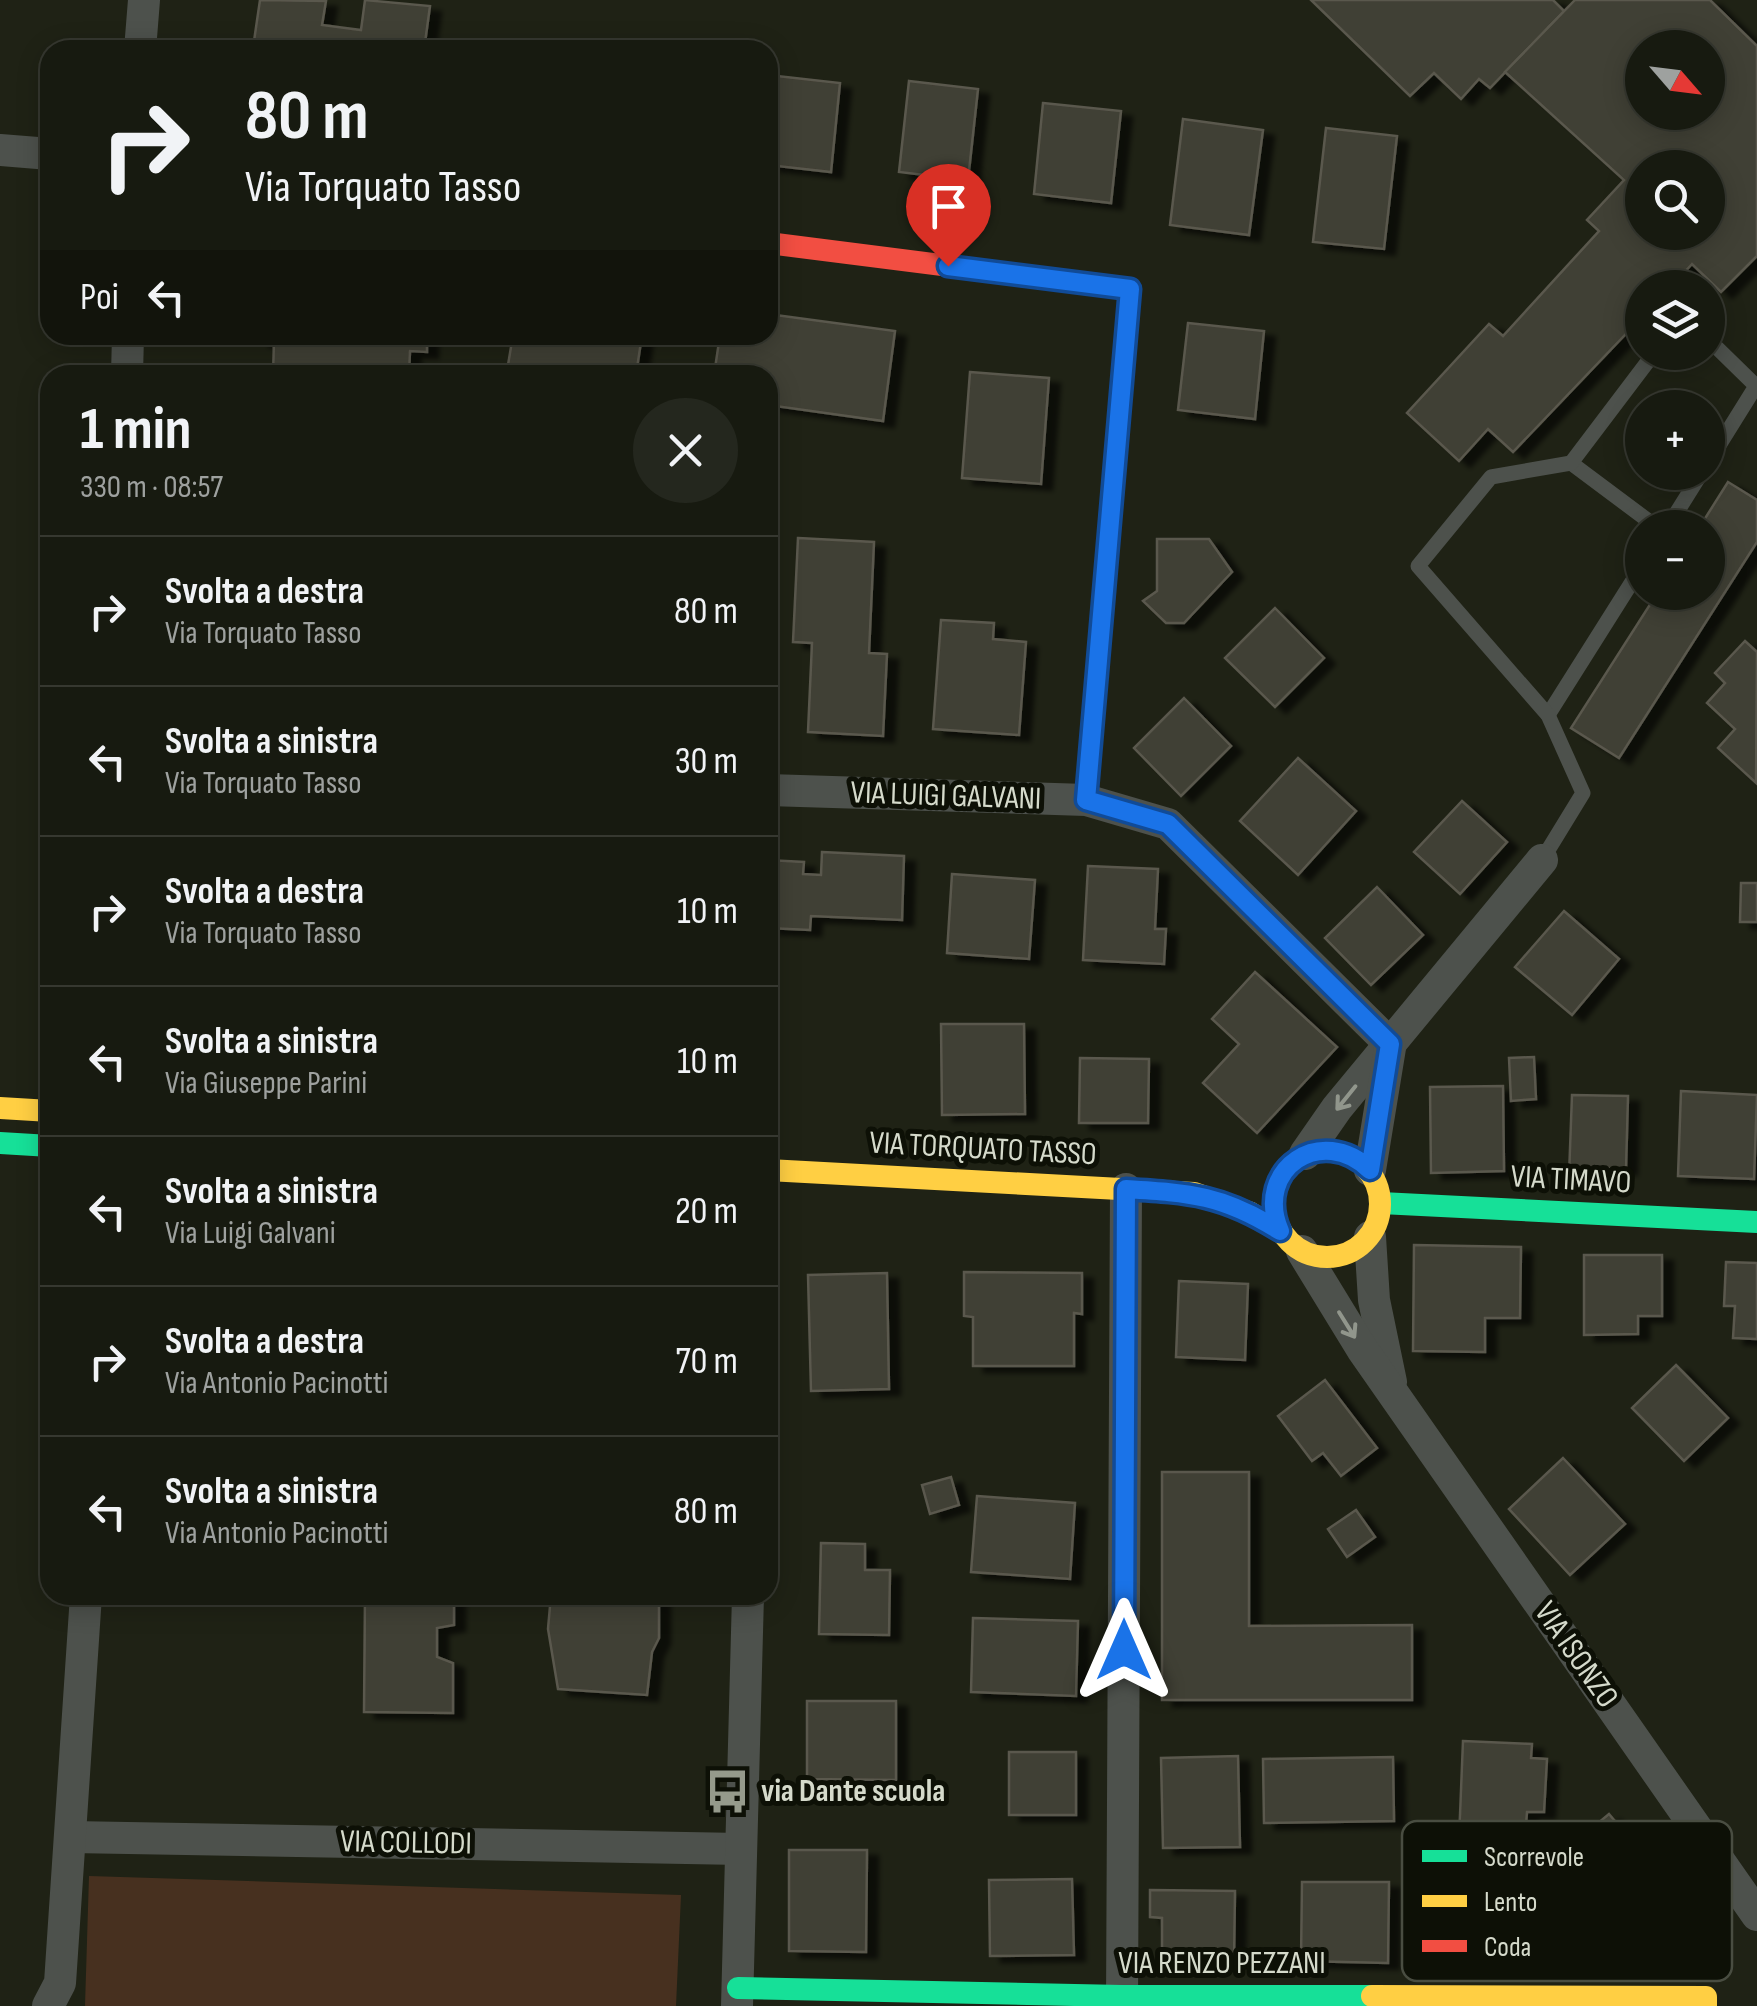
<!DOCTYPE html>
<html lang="it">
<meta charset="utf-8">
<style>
:root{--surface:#171a10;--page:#24271e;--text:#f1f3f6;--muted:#9ea19f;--line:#363830}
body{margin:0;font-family:"Sofia Sans Condensed",sans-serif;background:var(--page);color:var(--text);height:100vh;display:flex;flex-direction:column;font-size:38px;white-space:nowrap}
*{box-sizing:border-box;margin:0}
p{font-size:32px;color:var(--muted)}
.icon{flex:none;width:55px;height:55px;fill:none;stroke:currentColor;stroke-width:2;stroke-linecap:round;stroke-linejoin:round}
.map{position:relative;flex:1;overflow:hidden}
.sheet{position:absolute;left:40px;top:365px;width:738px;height:1240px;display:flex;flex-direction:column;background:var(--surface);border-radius:30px;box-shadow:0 5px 25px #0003,0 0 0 2px var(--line)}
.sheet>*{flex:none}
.top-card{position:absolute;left:40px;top:40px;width:738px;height:305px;border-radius:30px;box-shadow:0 5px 25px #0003,0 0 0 2px var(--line);background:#171a10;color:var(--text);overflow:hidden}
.needle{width:65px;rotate:118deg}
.buttons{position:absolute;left:1625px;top:30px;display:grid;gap:20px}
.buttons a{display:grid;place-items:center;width:100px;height:100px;border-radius:50%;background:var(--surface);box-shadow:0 5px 25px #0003,0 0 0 2px var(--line);font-size:50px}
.pin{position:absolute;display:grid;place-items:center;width:85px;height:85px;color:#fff;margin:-102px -42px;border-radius:50% 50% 50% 0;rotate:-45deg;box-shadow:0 0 10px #0007}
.pin .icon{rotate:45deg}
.me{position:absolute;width:110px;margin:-55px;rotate:0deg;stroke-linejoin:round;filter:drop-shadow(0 0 8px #0008)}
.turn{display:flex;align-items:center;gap:35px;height:210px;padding:0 40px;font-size:45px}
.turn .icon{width:130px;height:130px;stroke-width:2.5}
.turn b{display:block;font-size:70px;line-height:85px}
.then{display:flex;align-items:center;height:95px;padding:0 40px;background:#0003;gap:20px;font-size:38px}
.round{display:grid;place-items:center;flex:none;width:105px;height:105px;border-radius:52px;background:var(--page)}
.summary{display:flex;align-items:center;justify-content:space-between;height:170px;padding:0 40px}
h1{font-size:60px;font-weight:700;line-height:75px}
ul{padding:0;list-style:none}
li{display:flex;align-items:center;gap:30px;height:150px;padding:0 40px;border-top:2px solid var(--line)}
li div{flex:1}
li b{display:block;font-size:38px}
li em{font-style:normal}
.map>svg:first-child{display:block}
.green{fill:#47301f}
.building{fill:#403f34;stroke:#5a584d;stroke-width:2.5;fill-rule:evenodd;filter:url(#shadow)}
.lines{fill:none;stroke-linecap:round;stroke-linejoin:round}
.lane{stroke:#4d514c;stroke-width:15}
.street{stroke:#4d514c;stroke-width:32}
.fast{stroke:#16e098;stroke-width:22}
.slow{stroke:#ffcf43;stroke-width:22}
.jam{stroke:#f24e42;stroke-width:22}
.oneway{stroke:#91968c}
.route-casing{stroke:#114b97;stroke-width:25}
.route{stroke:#1a73e8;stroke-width:18}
.labels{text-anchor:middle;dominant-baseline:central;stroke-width:10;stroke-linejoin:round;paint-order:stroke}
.street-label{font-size:32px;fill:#d5dacb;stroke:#0d1006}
.poi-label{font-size:32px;font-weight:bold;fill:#d5dacb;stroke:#0d1006;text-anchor:start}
.key{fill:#0d1006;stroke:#494d41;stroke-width:2.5}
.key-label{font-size:28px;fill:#d5dacb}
</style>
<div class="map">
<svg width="1757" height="2006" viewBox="0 0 1757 2006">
<defs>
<filter id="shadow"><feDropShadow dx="11" dy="6" stdDeviation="2.5" flood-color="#0009"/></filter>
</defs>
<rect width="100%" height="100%" fill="#1f2215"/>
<polygon class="green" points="89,1876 681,1895 676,2006 85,2006"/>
<g class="building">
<polygon points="260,0 326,1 322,25 361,30 365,0 430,6 424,50 253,48"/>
<polygon points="1311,0 1553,0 1564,11 1490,88 1479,79 1461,99 1434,73 1410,96"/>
<path d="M 1575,0 L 1710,0 L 1757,46 L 1757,256 L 1721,292 L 1692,264 L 1670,288 L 1642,288 L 1642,317 L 1513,452 L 1488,429 L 1459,461 L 1407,413 L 1489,324 L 1503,336 L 1599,231 L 1587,220 L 1624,180 L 1505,72 ZM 1642,48 L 1708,48 L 1708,112 L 1642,112 ZM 1642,168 L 1708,168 L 1708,232 L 1642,232 Z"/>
<polygon points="487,42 543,50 486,50"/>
<polygon points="768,75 840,83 831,172 768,165"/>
<polygon points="909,81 978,89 968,180 899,172"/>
<polygon points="1043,103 1121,111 1111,203 1034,194"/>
<polygon points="1183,119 1263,130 1249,235 1170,225"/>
<polygon points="1326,128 1397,136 1384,249 1313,242"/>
<polygon points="768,314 895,331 883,421 768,405 768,375 714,375 720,335 768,335"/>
<polygon points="1188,323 1264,331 1255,419 1178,410"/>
<polygon points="259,335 427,335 427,352 410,351 409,375 273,375 274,341 259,341"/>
<polygon points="513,335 642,335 636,375 574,375 508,365"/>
<polygon points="970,372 1049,378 1041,484 962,478"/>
<polygon points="1728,482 1757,500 1757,542 1619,758 1571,728 1658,592 1708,592 1708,528 1699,528"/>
<polygon points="798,538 874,542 869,653 887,654 883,736 808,732 812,643 793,642"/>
<polygon points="1157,539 1209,539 1232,572 1184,623 1166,623 1143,601 1157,591"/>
<polygon points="1275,608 1324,658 1275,707 1225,658"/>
<polygon points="941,620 994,623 993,639 1026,642 1019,735 933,729"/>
<polygon points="1745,641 1757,652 1756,783 1718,748 1735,729 1707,703 1725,683 1715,673"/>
<polygon points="1184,698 1231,746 1181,796 1134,748"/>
<polygon points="1298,758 1356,811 1298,875 1240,821"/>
<polygon points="1462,801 1507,842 1460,894 1414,852"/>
<polygon points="822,852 904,856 902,920 811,916 810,930 768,928 768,860 804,862 803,874 821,875"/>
<polygon points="1088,866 1158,869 1155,929 1166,929 1164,964 1083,960"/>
<polygon points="952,874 1035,880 1029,959 947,953"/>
<polygon points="1741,883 1757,883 1757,922 1740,922"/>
<polygon points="1377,887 1423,935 1371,985 1325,938"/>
<polygon points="1564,911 1619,959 1572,1015 1515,967"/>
<polygon points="1255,972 1337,1047 1257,1133 1203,1083 1239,1044 1212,1019"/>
<polygon points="941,1024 1024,1024 1025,1114 942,1115"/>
<polygon points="1534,1057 1536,1099 1511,1101 1509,1058"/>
<polygon points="1080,1058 1149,1059 1148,1123 1079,1123"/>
<polygon points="1503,1086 1504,1171 1431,1173 1430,1087"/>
<polygon points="1681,1091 1757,1095 1754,1179 1678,1176"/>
<polygon points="1572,1095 1628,1096 1626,1169 1607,1168 1607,1177 1569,1176"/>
<polygon points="1414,1245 1521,1247 1520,1318 1485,1318 1485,1352 1413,1351"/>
<polygon points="1584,1255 1662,1255 1662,1316 1638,1316 1638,1334 1584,1335"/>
<polygon points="1726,1262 1757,1263 1757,1339 1733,1338 1735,1306 1724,1306"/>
<polygon points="964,1272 1082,1273 1082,1314 1074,1313 1074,1366 973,1366 973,1317 964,1316"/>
<polygon points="887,1273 889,1389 811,1391 808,1275"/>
<polygon points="1179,1281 1248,1284 1245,1360 1176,1357"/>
<polygon points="1676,1365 1728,1418 1684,1461 1632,1408"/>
<polygon points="1325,1380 1377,1448 1341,1476 1323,1453 1312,1461 1278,1416"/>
<polygon points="1563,1458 1625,1524 1570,1575 1509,1509"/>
<polygon points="1162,1472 1249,1472 1249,1626 1412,1625 1412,1700 1162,1700"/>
<polygon points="951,1477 959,1505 930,1514 922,1485"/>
<polygon points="977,1496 1075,1503 1070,1579 971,1572"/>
<polygon points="1356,1510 1375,1537 1347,1557 1328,1529"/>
<polygon points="821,1543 865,1544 865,1570 890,1570 889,1635 819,1634"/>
<polygon points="365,1595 454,1595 454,1625 437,1628 437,1657 453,1663 453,1713 364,1712"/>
<polygon points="551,1595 659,1595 659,1638 652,1652 647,1695 558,1689 548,1629"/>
<polygon points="973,1618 1078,1621 1076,1696 971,1692"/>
<polygon points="807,1701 896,1701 896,1780 807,1779"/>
<polygon points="1463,1741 1532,1744 1531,1758 1547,1759 1544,1812 1527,1812 1525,1837 1485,1836 1485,1841 1459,1840"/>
<rect x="1009" y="1752" width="67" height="63"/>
<polygon points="1238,1756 1240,1847 1163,1848 1161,1758"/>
<polygon points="1393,1757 1394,1821 1264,1823 1263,1759"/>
<polygon points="1609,1814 1637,1847 1615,1866 1645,1902 1631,1912 1640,1923 1594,1961 1582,1947 1567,1959 1525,1908 1539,1896 1527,1882"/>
<polygon points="789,1850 867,1850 866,1952 789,1951"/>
<polygon points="1072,1879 1074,1955 990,1956 989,1880"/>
<polygon points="1302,1882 1389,1882 1388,1963 1301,1961"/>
<polygon points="1150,1890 1235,1891 1234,1960 1162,1959 1162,1918 1150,1917"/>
</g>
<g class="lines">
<g class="lane">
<polyline points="1708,339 1756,386 1708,463"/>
<polyline points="1571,463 1658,528"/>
<polyline points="1667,528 1702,472"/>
<polyline points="1548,715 1642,566"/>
<polyline points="1542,860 1583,793 1548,715 1418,566 1491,477 1571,463 1655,352"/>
</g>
<g class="street">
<polyline points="140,50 144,0"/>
<polyline points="0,150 50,154"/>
<polyline points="127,375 128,335"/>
<polyline points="768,790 1086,800 1168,824 1390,1044"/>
<polyline points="1305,1154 1337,1108 1542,860"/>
<polyline points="1370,1170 1390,1048"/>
<polyline points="1370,1237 1374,1300 1391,1382"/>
<polyline points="1302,1251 1362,1349 1757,1915"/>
<polyline points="71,1837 741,1849"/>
<polyline points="48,2006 60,1983 86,1595"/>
<polyline points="737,2006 748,1595"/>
<polyline points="1122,2006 1126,1189"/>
</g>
<g class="fast">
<polyline points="1086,800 1108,546"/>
<polyline points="0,1143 50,1146"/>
<polyline points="1381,1203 1757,1222"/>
<polyline points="738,1988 1122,1996 1372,1996"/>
</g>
<g class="slow">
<polyline points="0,1108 50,1111"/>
<circle cx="1327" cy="1204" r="53"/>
<polyline points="768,1170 1194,1193 1251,1213 1280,1231"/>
<polyline points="1372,1996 1706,1997 1706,2006"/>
</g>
<polyline class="jam" points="768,243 1130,289 1108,546"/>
</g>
<defs><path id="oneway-shaft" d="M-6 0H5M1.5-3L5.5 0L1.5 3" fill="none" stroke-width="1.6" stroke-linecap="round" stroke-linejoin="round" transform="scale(2.5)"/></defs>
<g class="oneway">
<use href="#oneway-shaft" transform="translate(1346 1098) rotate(129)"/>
<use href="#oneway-shaft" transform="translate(1347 1325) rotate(58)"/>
</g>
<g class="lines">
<defs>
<path id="route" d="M 948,266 L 1130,289 L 1086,800 L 1168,824 L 1390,1044 L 1370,1170 C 1322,1123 1253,1169 1280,1231 C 1223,1195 1191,1193 1126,1189 L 1124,1650"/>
</defs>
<use href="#route" class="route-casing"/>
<use href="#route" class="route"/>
</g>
<defs>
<symbol id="bus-bare" viewBox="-9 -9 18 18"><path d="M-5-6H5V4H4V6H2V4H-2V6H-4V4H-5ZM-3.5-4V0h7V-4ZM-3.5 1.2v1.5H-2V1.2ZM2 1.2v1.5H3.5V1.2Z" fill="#959a8b" stroke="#0d1006" stroke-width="2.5" paint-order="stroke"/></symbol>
</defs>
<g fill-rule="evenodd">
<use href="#bus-bare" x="696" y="1760" width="63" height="63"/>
</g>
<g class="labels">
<g class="street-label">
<text transform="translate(946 796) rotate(2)">VIA LUIGI GALVANI</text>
<text transform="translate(983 1149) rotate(3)">VIA TORQUATO TASSO</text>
<text transform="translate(1571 1180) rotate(3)">VIA TIMAVO</text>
<text transform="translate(1576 1655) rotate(55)">VIA ISONZO</text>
<text transform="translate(406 1843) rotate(1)">VIA COLLODI</text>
<text x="1222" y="1963">VIA RENZO PEZZANI</text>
</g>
<g class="poi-label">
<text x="761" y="1791">via Dante scuola</text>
</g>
</g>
<rect x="1402" y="1821" width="330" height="160" rx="15" class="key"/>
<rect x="1422" y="1850" width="45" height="12" fill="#16e098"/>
<rect x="1422" y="1895" width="45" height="12" fill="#ffcf43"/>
<rect x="1422" y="1940" width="45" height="12" fill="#f24e42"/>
<g class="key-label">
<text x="1484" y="1866">Scorrevole</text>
<text x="1484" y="1911">Lento</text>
<text x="1484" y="1956">Coda</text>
</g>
</svg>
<div class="buttons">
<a><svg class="needle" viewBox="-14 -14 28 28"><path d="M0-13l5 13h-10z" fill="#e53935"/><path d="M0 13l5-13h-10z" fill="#9ea19f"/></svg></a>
<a><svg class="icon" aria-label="search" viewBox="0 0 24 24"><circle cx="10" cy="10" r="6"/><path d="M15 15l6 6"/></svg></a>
<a><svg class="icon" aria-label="layers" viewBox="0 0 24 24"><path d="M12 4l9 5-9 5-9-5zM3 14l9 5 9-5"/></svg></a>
<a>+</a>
<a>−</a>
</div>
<div class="pin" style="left:948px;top:266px;background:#d93025"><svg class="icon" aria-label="arrive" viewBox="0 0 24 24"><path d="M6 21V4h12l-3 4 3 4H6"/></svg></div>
<svg class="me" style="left:1124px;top:1650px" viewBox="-20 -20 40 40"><path d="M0-17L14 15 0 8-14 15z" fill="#1a73e8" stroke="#fff" stroke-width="4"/></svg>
<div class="top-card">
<div class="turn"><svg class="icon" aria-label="right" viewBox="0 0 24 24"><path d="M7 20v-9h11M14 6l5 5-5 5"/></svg><div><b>80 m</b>Via Torquato Tasso</div></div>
<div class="then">Poi<svg class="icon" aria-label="left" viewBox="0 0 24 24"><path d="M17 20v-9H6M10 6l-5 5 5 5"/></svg></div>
</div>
<section class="sheet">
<div class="summary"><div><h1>1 min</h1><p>330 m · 08:57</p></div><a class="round"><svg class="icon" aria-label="close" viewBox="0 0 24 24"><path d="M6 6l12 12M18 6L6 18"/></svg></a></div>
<ul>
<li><svg class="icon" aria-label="right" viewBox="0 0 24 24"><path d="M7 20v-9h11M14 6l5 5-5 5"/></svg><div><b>Svolta a destra</b><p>Via Torquato Tasso</p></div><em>80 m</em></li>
<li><svg class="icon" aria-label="left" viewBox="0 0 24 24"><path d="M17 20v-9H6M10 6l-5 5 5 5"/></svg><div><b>Svolta a sinistra</b><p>Via Torquato Tasso</p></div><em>30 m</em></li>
<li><svg class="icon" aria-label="right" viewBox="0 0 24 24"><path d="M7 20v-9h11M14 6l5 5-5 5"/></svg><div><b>Svolta a destra</b><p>Via Torquato Tasso</p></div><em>10 m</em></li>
<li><svg class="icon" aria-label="left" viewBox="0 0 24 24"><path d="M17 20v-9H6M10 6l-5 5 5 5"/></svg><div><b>Svolta a sinistra</b><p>Via Giuseppe Parini</p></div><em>10 m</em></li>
<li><svg class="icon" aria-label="left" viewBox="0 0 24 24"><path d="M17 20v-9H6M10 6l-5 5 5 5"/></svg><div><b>Svolta a sinistra</b><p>Via Luigi Galvani</p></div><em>20 m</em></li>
<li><svg class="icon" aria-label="right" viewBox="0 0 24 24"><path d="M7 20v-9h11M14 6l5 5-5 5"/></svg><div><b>Svolta a destra</b><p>Via Antonio Pacinotti</p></div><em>70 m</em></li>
<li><svg class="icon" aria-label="left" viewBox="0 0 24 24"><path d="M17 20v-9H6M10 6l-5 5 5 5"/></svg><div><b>Svolta a sinistra</b><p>Via Antonio Pacinotti</p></div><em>80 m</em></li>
</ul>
</section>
</div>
